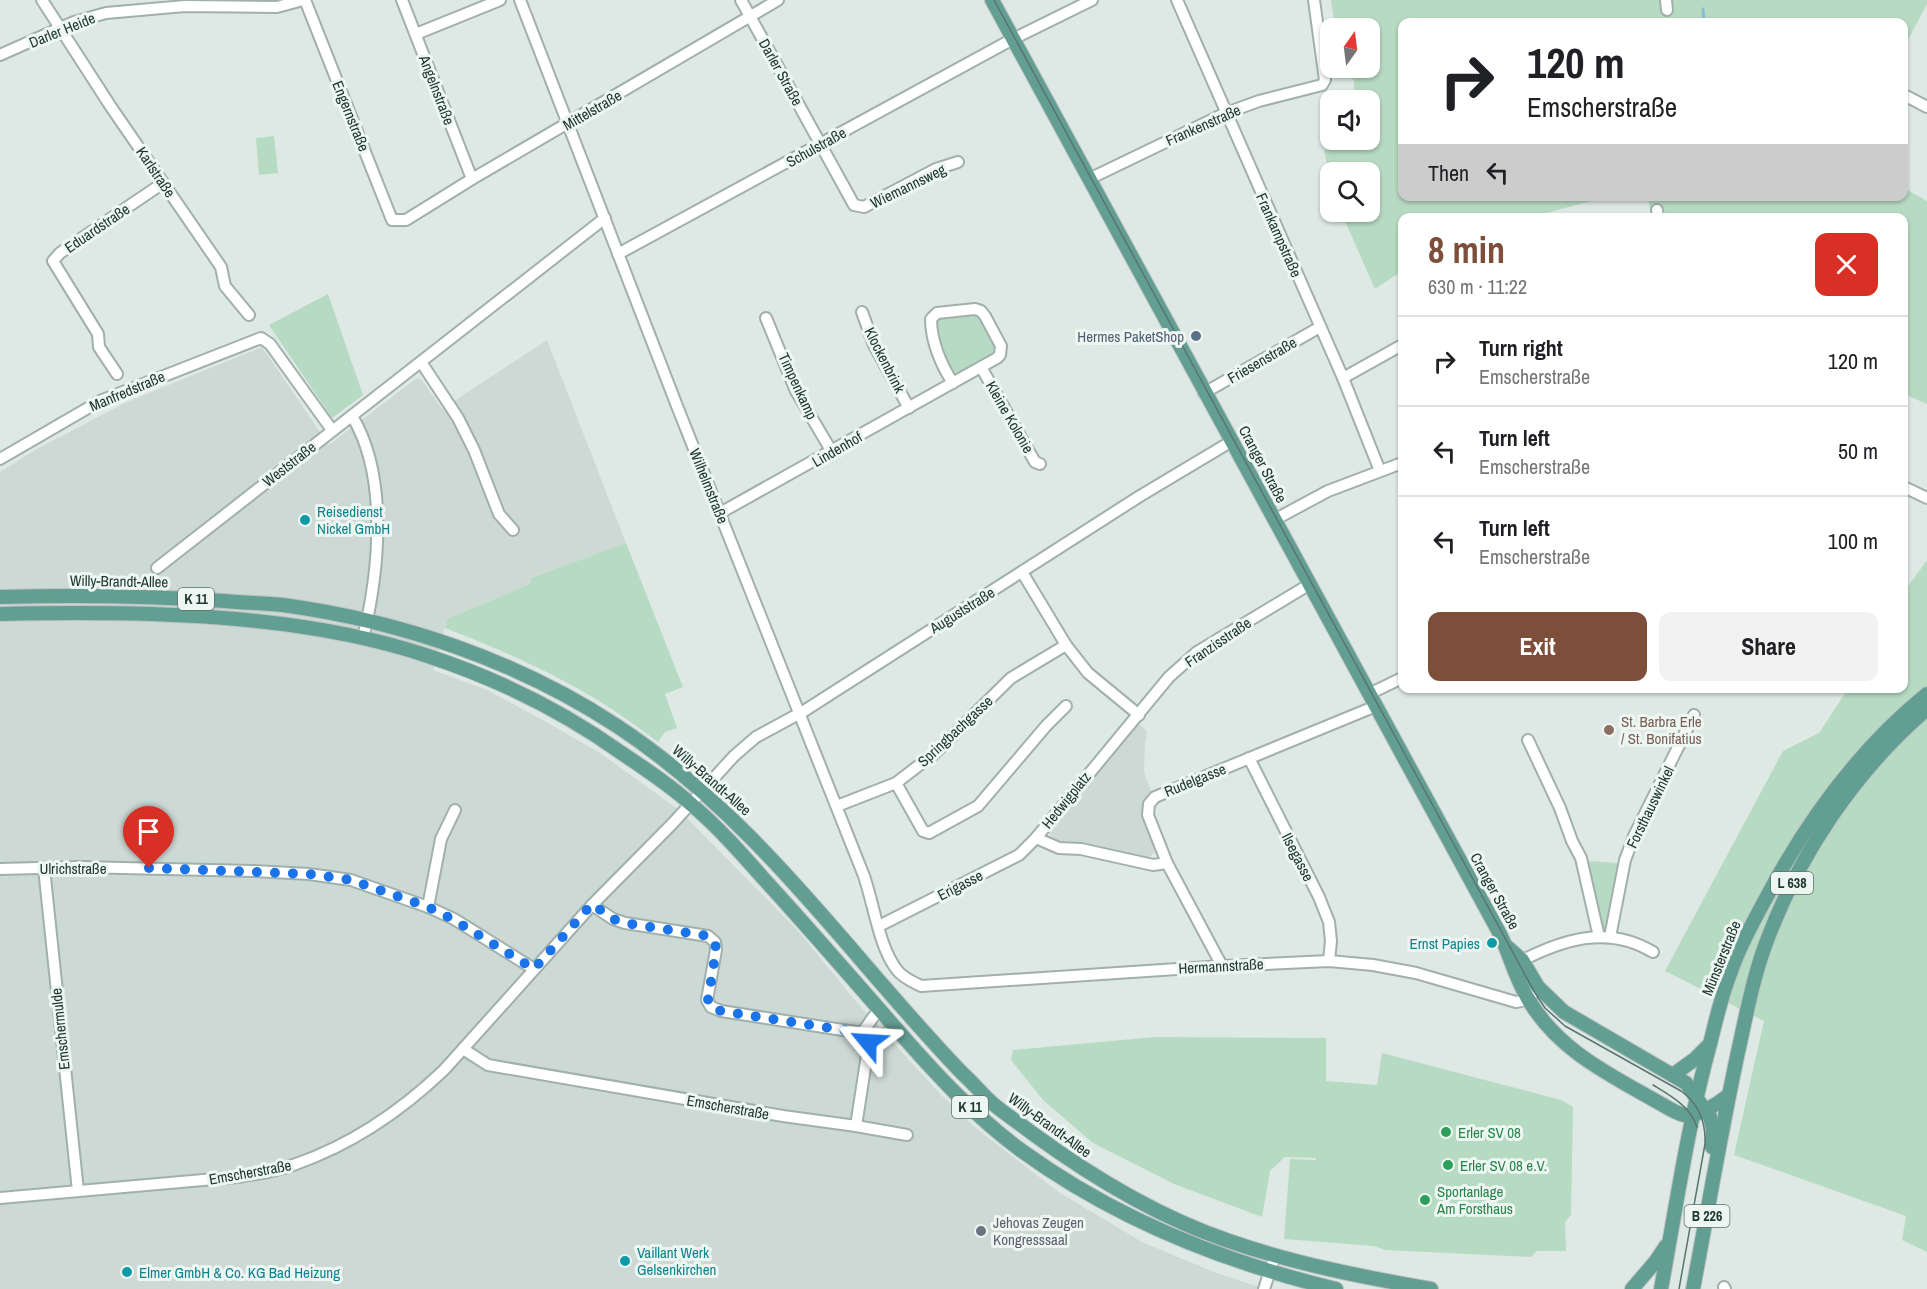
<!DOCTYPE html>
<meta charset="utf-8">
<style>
:root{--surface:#fff;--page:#f2f2f2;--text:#202124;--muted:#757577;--line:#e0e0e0;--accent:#7d4e3a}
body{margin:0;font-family:"Archivo Narrow",sans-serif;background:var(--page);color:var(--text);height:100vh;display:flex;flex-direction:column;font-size:22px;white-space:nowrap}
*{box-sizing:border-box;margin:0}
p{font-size:20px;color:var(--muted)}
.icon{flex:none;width:33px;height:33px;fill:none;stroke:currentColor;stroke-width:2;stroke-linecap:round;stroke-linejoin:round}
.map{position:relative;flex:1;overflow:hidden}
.panel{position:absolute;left:1398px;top:213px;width:510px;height:480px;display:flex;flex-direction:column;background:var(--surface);border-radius:12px;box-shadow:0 2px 4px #0004}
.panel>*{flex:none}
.banner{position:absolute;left:1398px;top:18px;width:510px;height:183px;border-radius:12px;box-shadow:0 2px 4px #0004;background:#fff;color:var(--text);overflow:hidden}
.needle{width:39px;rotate:14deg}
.fabs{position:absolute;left:1320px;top:18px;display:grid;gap:12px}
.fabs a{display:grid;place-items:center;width:60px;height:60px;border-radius:12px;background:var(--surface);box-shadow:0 2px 4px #0004;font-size:30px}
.pin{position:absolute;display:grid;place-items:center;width:51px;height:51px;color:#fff;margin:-62px -26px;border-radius:50% 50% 50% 0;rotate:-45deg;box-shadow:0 0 6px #0007}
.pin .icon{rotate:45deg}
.me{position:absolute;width:66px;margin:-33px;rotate:297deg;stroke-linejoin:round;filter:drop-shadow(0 0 4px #0008)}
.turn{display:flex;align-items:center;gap:21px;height:126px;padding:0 30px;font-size:27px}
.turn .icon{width:78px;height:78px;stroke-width:2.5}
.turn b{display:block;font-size:42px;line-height:51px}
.then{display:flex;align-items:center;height:57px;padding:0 30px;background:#0003;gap:12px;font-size:22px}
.round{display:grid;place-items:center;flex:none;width:63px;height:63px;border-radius:12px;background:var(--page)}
.headline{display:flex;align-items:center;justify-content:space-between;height:102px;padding:0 30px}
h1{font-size:36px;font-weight:700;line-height:45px;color:var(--accent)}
.action{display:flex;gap:12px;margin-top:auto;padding:12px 30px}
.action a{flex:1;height:69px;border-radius:12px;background:var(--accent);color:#fff;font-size:24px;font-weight:700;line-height:69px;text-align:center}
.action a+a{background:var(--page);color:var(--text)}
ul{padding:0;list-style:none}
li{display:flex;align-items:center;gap:18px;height:90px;padding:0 30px;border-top:2px solid var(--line)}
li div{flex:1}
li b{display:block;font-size:22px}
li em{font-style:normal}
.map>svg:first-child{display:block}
.built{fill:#ccd9d4}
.green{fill:#b7dac2}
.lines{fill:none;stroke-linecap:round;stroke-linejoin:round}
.stream{stroke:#86bfce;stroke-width:3}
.minor-casing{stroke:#a1b0ac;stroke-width:14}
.major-casing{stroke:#bcc3c2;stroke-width:16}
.minor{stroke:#fff;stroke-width:10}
.major{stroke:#639e92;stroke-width:14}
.tram{stroke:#5a746f;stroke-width:1.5}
.route{stroke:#1a73e8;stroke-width:10;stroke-dasharray:0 18}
.service-dot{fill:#5c6f8a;stroke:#eef6f2;stroke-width:2}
.culture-dot{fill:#0f9aa8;stroke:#eef6f2;stroke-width:2}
.education-dot{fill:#8d6e63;stroke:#eef6f2;stroke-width:2}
.leisure-dot{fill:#2e9e5b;stroke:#eef6f2;stroke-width:2}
.worship-dot{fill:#6b7280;stroke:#eef6f2;stroke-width:2}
.labels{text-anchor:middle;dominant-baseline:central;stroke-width:6;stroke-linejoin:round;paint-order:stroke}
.shield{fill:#eef6f2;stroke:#5e716c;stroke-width:1.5}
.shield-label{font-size:14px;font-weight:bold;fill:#203833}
.street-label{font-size:15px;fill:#203833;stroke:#eef6f2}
.service-label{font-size:15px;fill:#4e5e75;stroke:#eef6f2;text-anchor:end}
.culture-label{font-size:15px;fill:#0d838f;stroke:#eef6f2;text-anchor:start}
.education-label{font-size:15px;fill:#785e54;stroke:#eef6f2;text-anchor:start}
.leisure-label{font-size:15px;fill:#27864d;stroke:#eef6f2;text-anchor:start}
.worship-label{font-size:15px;fill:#5b616d;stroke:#eef6f2;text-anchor:start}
</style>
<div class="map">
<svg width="1927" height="1289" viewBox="0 0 1927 1289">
<rect width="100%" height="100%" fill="#dee9e5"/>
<g class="built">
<polygon points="547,340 626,543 531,578 530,584 447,619 433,670 487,690 539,718 600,753 679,810 800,933 858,1004 941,1095 978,1130 1060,1193 1142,1242 1214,1272 1265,1289 0,1289 0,472 35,450 127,402 262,347 329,445 417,378 422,380 442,409"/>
<polygon points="1138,723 1147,731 1145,743 1144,772 1151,792 1145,800 1143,811 1155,852 1148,858 1087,845 1057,842 1051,836 1048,829"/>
</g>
<g class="green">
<polygon points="1331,0 1927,0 1927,4 1904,47 1904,22 1402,22 1402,196 1607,197 1531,217 1402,218 1402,271 1375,289 1341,212 1370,212 1370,172 1330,172 1330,180 1324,150 1352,145 1352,140 1370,140 1370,100 1354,100 1354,80 1340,72 1340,68 1370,68 1370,28 1335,28"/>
<polygon points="274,136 278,173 259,175 256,138"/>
<polygon points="1904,188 1927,201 1927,404 1904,394 1904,218 1651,217 1648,197 1904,196"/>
<polygon points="328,294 363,395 332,418 269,325"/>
<polygon points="976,313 980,316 997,347 996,352 958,373 952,374 943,354 934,320 937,317"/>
<path d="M 626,543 L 683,687 L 665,694 L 677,728 L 665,732 L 658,742 C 634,724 609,706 582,691 C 538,666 492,646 445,628 L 447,619 L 530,584 L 531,578 Z"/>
<polygon points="1927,560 1927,1252 1902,1240 1906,1216 1734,1155 1764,1021 1665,971 1783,751 1819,733 1848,689 1904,688 1904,592"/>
<polygon points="1591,861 1616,863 1619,865 1607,928 1605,929 1601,926 1586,868 1588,863"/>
<polygon points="1155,1037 1326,1038 1326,1081 1377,1085 1382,1053 1561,1100 1573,1107 1571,1215 1565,1222 1566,1251 1537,1251 1531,1257 1385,1250 1374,1246 1284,1239 1290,1159 1316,1160 1316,1158 1285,1157 1270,1171 1262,1217 1174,1184 1093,1143 1043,1100 1011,1060 1013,1050"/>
</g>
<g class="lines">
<polyline class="stream" points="1703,9 1704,22"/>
<defs>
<g id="minor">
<polyline points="42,0 111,107 221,267 225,286 249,315"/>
<polyline points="305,0 392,220 406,220 472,179 778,0"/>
<polyline points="402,0 472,179"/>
<path d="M 520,0 L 677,406 L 864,876 C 874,905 879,947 897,970 C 903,978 913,982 921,986 L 1222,966 L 1329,961 L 1373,965 L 1416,973 L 1516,1002 C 1526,1001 1533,996 1538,987"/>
<polyline points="741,0 854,205 864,207 936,169 958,162"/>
<polyline points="1177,0 1343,378 1380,471"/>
<polyline points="1666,0 1667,10"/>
<polyline points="416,34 500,0"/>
<polyline points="0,55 74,22 106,13 185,6 277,7 303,0"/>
<polyline points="1906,96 1927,107"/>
<polyline points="1089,179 1226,113 1259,101 1322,85 1325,80 1314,0"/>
<polyline points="1657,210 1658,218"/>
<polyline points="618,254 1011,40 1092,0"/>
<polyline points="862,312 874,345 909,408"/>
<polyline points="766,318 796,391 832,452"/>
<polyline points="421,362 458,418 474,450 499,514 513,530"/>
<polyline points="981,367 1035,462 1040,464"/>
<polyline points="117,374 99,347 98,334 53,261 60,253 163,183"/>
<polyline points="1343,378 1402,345"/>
<polyline points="1204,393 1320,327"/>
<path d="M 352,416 C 389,477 379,572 363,638"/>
<polyline points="0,459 100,401 261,338 270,344 332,430"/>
<polyline points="1904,487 1927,498"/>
<path d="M 720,513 L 997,358 L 1000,355 L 1001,346 L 985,316 L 981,311 L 975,309 L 937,313 L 931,319 C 931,341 941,365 953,383"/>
<polyline points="1274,520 1328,491 1402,463"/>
<polyline points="157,568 605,218"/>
<polyline points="1022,572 1066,645 1088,673 1139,715"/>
<polyline points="1369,694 1402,678"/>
<polyline points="1528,740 1560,808 1572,841 1581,858 1599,937"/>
<polyline points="1249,758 1319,897 1329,922 1331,941 1329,961"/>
<polyline points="896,783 923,831 929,833 978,806 1046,726 1066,706"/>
<polyline points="837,806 896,783 935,753 1011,678 1066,645"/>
<polyline points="1036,838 1059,848 1081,849 1153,865 1167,863"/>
<polyline points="44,868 78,1191"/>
<polyline points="0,869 78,867 254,871 309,874 351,880 428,907 454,919 534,969"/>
<polyline points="428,907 441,839 455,810"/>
<polyline points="879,926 1019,855 1036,838 1169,677 1197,652 1310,584"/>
<polyline points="1610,937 1625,860 1634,836 1694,715"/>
<path d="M 1517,963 C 1561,940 1607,924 1653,952"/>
<polyline points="1222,966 1167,863 1148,815 1149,804 1155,797 1376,706"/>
<polyline points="862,1033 874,1016 881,1011"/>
<polyline points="869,1042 896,1029"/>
<polyline points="463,1049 488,1065 783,1116 856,1126 869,1042 867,1036 862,1033 721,1011 711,1007 707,1000 716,950 715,942 708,936 625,923 613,919 592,905"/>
<polyline points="856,1126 907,1135"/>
<path d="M 0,1198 L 237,1177 C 257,1174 278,1171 296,1164 C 353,1144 401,1111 444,1070 L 592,905 L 673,823 L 734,756 L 756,737 L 804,711 L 1140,496 L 1232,441"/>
<polyline points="1724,1287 1725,1289"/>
<polyline points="1264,1289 1275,1256"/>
</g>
<g id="major">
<path d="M 992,0 L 1500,934 C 1510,955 1515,977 1527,997 C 1558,1053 1617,1078 1670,1109 C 1674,1111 1679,1114 1684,1115 C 1697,1118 1719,1103 1729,1095"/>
<path d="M 0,597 C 75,595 150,596 225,601 C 244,603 264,603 283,605 C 401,621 518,661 617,726 C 716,791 792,879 868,968 C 899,1004 930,1040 963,1074 C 973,1083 982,1094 992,1103 C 1005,1114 1019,1123 1032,1133 C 1092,1177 1158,1217 1229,1241 C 1295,1264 1363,1277 1431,1289"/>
<path d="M 0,614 C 135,611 298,612 428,656 C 498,679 563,711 623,754 C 647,770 671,786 692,805 C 718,827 741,853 763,878 C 807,926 850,976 893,1025 C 932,1070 974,1116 1022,1151 C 1116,1219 1223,1262 1336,1289"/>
<polyline points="1506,946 1522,960 1538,987 1564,1012 1686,1083 1710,1117 1713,1129 1712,1147"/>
<polyline points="1673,1075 1695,1059 1708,1046"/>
<polyline points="1632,1289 1656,1261 1666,1246"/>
<path d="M 1661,1289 C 1676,1207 1688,1124 1710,1044 C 1716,1020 1721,997 1730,974 C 1739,948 1752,924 1765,900 C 1806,822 1858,750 1927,694"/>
<path d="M 1693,1289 C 1708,1210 1721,1131 1738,1052 C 1746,1016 1753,978 1766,943 C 1799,854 1855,771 1927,709"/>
</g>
</defs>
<use href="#minor" class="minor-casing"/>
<use href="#major" class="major-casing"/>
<use href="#minor" class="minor"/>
<use href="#major" class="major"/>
<g class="tram">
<path d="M 994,0 L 1535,993 L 1545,1008 L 1565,1026 L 1681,1091 C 1699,1104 1706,1121 1705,1144 L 1679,1289"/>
<path d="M 1653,1085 C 1671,1096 1690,1106 1697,1127"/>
</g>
</g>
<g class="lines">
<polyline class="route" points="149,868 309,874 351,880 428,907 454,920 534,969 592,904 613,919 625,923 708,936 715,942 716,950 708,1000 711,1007 721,1011 862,1033 867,1036 868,1042"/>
</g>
<circle class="service-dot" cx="1196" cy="336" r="6"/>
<g class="culture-dot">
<circle cx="305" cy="520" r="6"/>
<circle cx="1492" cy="943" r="6"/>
<circle cx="625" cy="1261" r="6"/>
<circle cx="127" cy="1272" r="6"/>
</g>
<circle class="education-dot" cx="1609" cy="730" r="6"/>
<g class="leisure-dot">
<circle cx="1446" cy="1132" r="6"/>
<circle cx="1448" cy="1165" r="6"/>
<circle cx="1425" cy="1200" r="6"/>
</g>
<circle class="worship-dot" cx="981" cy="1231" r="6"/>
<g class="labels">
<g class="shield">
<rect x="178" y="588" width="36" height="22" rx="4.5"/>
<rect x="1771" y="872" width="42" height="22" rx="4.5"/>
<rect x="952" y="1096" width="36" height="22" rx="4.5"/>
<rect x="1684.5" y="1205" width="45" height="22" rx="4.5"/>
</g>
<g class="shield-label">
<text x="196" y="599">K 11</text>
<text x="1792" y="883">L 638</text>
<text x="970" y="1107">K 11</text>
<text x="1707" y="1216">B 226</text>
</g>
<g class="street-label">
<text transform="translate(62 30) rotate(-22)">Darler Heide</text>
<text transform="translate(781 72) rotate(61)">Darler Straße</text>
<text transform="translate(437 90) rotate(69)">Angelnstraße</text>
<text transform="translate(592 110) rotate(-30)">Mittelstraße</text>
<text transform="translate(351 116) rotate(68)">Engernstraße</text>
<text transform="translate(1203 125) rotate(-24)">Frankenstraße</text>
<text transform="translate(816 147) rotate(-29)">Schulstraße</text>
<text transform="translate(156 172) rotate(56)">Karlstraße</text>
<text transform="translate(908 186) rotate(-26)">Wiemannsweg</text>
<text transform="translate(97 228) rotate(-34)">Eduardstraße</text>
<text transform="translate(1279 235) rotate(66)">Frankampstraße</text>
<text transform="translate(885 360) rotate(63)">Klockenbrink</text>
<text transform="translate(1262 360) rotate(-30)">Friesenstraße</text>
<text transform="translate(798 386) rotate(65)">Timpenkamp</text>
<text transform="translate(127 391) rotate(-23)">Manfredstraße</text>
<text transform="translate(1010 417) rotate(60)">Kleine Kolonie</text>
<text transform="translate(837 449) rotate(-30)">Lindenhof</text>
<text transform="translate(289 464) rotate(-38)">Weststraße</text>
<text transform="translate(1263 464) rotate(62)">Cranger Straße</text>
<text transform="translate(709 486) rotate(68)">Wilhelmstraße</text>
<text transform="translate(119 581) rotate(1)">Willy-Brandt-Allee</text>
<text transform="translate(962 610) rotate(-32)">Auguststraße</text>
<text transform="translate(1218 642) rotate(-34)">Franzisstraße</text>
<text transform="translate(955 731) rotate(-43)">Springbachgasse</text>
<text transform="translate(712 780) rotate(41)">Willy-Brandt-Allee</text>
<text transform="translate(1195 780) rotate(-22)">Rudelgasse</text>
<text transform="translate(1066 800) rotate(-51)">Hedwigplatz</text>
<text transform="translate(1650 807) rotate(-64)">Forsthauswinkel</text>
<text transform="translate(1298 857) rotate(63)">Ilsegasse</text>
<text x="73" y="868">Ulrichstraße</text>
<text transform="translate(960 885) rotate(-27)">Erigasse</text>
<text transform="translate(1495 891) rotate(61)">Cranger Straße</text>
<text transform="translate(1721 958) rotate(-68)">Münsterstraße</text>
<text transform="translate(1221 966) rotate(-3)">Hermannstraße</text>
<text transform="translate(60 1029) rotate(-96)">Emschermulde</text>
<text transform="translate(728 1107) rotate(10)">Emscherstraße</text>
<text transform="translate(1050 1125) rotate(36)">Willy-Brandt-Allee</text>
<text transform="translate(250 1172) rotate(-10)">Emscherstraße</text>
</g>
<g class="service-label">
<text x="1184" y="336">Hermes PaketShop</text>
</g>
<g class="culture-label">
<text x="317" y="511">Reisedienst<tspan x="317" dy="17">Nickel GmbH</tspan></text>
<text x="1480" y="943" text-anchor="end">Ernst Papies</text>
<text x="637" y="1252">Vaillant Werk<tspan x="637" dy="17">Gelsenkirchen</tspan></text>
<text x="139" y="1272">Elmer GmbH &amp; Co. KG Bad Heizung</text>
</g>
<g class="education-label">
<text x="1621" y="721">St. Barbra Erle<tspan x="1621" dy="17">/ St. Bonifatius</tspan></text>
</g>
<g class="leisure-label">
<text x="1458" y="1132">Erler SV 08</text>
<text x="1460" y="1165">Erler SV 08 e.V.</text>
<text x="1437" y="1191">Sportanlage<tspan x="1437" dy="17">Am Forsthaus</tspan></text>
</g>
<g class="worship-label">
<text x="993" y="1222">Jehovas Zeugen<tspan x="993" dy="17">Kongresssaal</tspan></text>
</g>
</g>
</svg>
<div class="fabs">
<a><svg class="needle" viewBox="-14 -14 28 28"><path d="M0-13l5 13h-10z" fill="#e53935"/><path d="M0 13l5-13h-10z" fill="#757577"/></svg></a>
<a><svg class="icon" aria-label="sound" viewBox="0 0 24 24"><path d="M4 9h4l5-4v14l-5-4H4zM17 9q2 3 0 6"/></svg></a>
<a><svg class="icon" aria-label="search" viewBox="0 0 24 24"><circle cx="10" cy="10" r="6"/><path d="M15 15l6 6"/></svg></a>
</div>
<div class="pin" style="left:149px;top:868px;background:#d93025"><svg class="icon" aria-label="arrive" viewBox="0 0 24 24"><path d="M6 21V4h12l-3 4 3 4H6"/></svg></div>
<svg class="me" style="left:868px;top:1042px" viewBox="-20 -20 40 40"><path d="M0-17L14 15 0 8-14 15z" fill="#1a73e8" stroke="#fff" stroke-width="4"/></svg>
<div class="banner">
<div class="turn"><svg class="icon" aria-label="right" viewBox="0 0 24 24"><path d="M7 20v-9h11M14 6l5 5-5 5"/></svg><div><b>120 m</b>Emscherstraße</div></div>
<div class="then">Then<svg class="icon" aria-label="left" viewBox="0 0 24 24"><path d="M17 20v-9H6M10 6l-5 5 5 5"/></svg></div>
</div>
<section class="panel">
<div class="headline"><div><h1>8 min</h1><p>630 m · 11:22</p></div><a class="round" style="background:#d93025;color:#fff"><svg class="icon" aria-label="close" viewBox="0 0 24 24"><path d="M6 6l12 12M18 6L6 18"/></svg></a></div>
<ul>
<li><svg class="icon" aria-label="right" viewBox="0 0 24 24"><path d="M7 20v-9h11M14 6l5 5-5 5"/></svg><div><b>Turn right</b><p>Emscherstraße</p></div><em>120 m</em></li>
<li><svg class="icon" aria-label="left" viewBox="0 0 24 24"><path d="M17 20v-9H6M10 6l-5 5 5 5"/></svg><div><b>Turn left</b><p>Emscherstraße</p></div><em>50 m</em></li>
<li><svg class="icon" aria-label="left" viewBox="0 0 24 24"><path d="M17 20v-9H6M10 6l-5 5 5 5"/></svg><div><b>Turn left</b><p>Emscherstraße</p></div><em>100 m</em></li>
</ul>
<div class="action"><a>Exit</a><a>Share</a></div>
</section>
</div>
